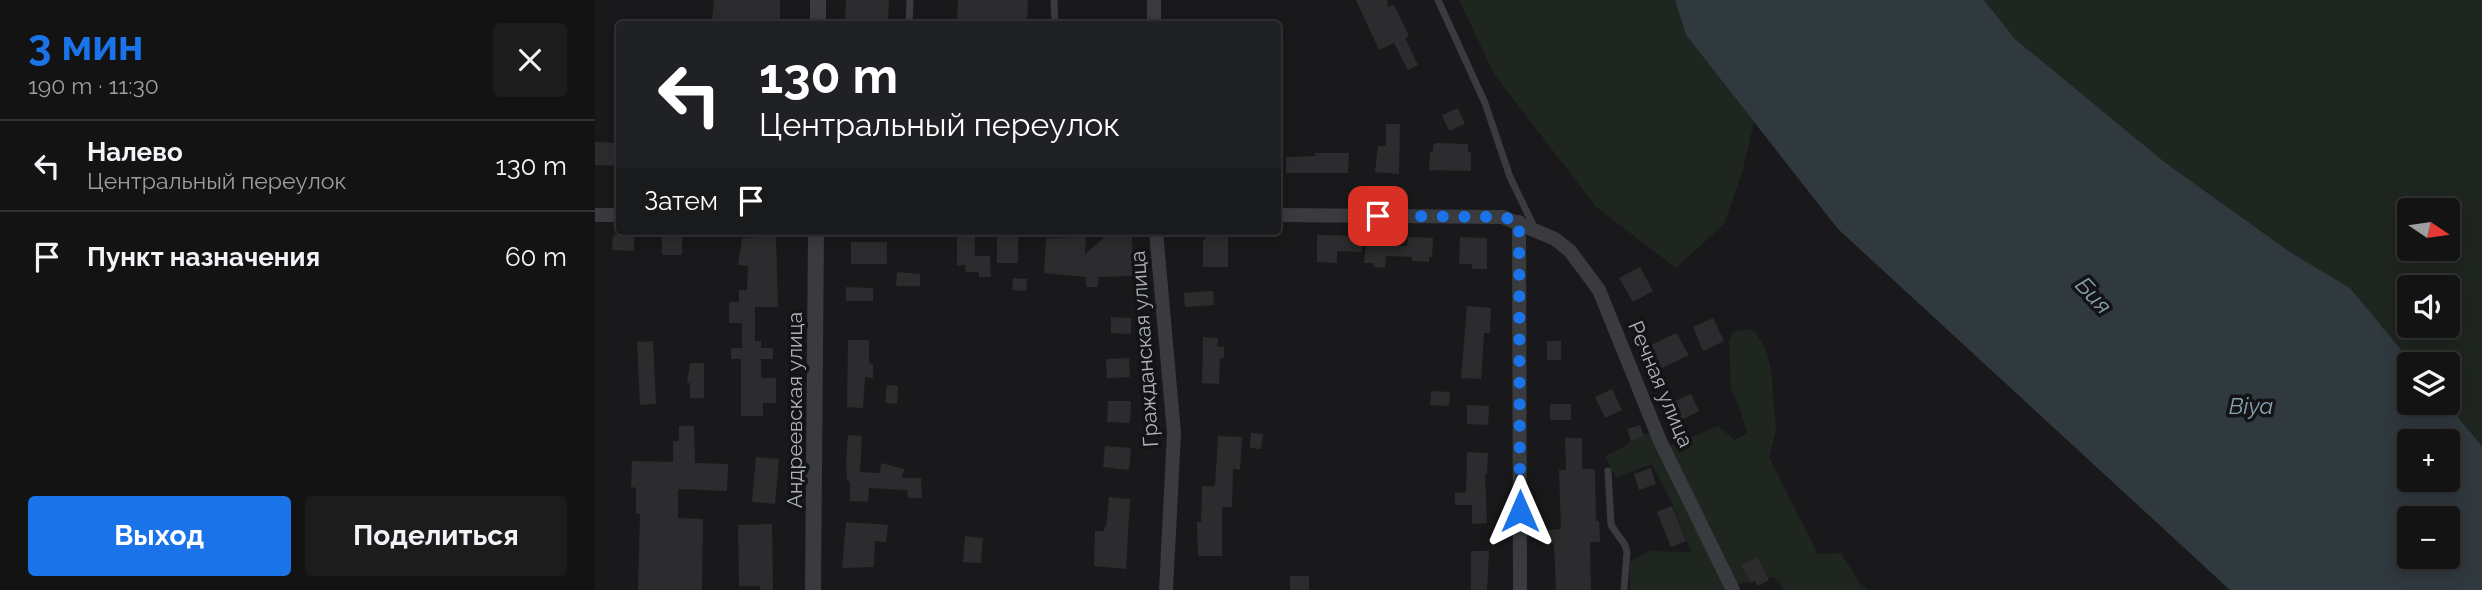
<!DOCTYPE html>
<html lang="ru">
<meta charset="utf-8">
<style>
:root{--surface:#131314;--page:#1c1c1d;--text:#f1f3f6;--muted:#9d9ea0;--line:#323234;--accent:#1a73e8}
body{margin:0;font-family:Raleway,sans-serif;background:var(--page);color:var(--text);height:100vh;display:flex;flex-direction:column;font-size:26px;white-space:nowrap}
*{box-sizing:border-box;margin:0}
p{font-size:23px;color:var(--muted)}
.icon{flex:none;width:38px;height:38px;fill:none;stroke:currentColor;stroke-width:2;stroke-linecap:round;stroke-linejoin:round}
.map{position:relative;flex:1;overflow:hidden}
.side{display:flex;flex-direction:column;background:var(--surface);width:595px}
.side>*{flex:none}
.banner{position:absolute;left:21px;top:21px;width:665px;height:214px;border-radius:7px;box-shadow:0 4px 18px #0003,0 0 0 2px var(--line);background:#202124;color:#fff;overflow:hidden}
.needle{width:46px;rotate:103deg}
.tools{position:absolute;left:1802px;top:198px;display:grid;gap:14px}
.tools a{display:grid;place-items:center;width:63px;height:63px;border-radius:7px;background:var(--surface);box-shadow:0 4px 18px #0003,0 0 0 2px var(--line);font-size:35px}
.pin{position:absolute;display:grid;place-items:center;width:60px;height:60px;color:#fff;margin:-30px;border-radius:14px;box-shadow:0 4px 10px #0006}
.me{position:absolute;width:77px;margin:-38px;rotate:0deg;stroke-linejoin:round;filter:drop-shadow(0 0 5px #0008)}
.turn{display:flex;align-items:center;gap:24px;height:147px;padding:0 28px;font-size:32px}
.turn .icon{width:91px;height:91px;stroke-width:2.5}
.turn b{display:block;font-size:49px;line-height:60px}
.then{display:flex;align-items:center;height:66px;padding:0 28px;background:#0003;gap:14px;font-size:26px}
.round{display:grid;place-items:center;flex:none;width:74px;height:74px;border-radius:7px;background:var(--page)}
.overview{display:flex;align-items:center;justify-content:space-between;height:119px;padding:0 28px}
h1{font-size:42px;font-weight:700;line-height:52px;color:var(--accent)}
.primary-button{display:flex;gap:14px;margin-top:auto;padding:14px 28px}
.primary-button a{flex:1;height:80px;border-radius:7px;background:var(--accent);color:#fff;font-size:28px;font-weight:700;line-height:80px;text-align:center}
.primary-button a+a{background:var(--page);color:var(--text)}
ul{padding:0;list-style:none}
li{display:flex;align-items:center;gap:21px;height:91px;padding:0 28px;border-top:2px solid var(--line)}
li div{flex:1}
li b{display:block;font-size:26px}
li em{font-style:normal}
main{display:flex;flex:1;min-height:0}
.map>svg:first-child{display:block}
.green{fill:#1f251f;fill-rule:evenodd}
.water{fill:#30393e;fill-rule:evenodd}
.building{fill:#2c2c2e}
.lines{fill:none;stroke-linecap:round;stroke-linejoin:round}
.service{stroke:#3a3b3f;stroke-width:7}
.minor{stroke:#3a3b3f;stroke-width:14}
.tertiary{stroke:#3a3b3f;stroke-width:16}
.route{stroke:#1a73e8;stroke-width:12;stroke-dasharray:0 21.6}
.labels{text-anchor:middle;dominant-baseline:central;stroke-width:7;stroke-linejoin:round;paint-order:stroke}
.street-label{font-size:21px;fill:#acb2b9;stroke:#141416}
.water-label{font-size:23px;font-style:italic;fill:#86a2b1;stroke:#141416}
</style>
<main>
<section class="side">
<div class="overview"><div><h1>3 мин</h1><p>190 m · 11:30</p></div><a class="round"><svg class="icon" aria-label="close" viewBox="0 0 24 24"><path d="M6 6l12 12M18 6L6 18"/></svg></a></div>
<ul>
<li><svg class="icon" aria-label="left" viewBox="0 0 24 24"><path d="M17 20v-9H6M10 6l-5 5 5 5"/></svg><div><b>Налево</b><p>Центральный переулок</p></div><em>130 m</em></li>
<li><svg class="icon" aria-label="arrive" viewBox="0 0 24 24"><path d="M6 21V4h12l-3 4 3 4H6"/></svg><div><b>Пункт назначения</b></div><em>60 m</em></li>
</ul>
<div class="primary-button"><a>Выход</a><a>Поделиться</a></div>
</section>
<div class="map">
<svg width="1887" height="590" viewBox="0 0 1887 590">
<rect width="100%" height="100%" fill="#19191b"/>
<g class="green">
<polygon points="864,0 1080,0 1091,35 1159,122 1147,173 1129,224 1081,268 1001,207 899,74"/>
<path d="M 1389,0 L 1887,0 L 1887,446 L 1851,403 L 1853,402 L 1853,364 L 1818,364 L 1755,288 L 1695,252 L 1572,164 L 1420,39 ZM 1815,210 L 1853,210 L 1853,248 L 1815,248 ZM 1815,287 L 1853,287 L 1853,326 L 1815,326 Z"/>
<polygon points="1152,329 1160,332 1171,349 1176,370 1181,431 1174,457 1223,554 1246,553 1265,583 1273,590 1188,590 1186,584 1178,577 1138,585 1072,447 1123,426 1140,440 1152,433 1143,404 1136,390 1134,341 1138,332"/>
<polygon points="1055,433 1133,590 1035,590 1035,562 1054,551 1096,552 1075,499 1057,464 1021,478 1010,456 1029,447 1042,436"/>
</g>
<path class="water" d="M 1080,0 L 1389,0 L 1420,39 L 1572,164 L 1695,252 L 1755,288 L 1818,364 L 1815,364 L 1815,402 L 1851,403 L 1887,446 L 1887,590 L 1635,590 L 1243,229 L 1091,35 ZM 1815,441 L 1853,441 L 1853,480 L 1815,480 ZM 1815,518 L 1853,518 L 1853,556 L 1815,556 Z"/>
<g class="building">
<polygon points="119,0 185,0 185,24 117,21"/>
<polygon points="251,0 294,0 293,24 250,24"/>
<polygon points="363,0 433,0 432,24 362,24"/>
<polygon points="761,0 792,0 793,7 799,5 814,36 810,38 823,65 813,70 799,43 784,50"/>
<polygon points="863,108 870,124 854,131 847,115"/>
<polygon points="791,124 805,124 804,174 780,172 783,146 791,146"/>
<polygon points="0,142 24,143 24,166 0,165"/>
<polygon points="841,143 873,144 873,152 876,152 876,171 834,170 835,152 838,151 838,145"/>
<polygon points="720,153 754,153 753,173 691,173 691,157 720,156"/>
<rect x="67" y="234" width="20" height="21"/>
<polygon points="18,235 39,236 39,251 17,250"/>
<polygon points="380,235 380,256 395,256 396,277 384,277 384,272 371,272 370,265 362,266 362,236"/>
<rect x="402" y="235" width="21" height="28"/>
<polygon points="633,235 633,267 608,267 608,240 610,240 610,236"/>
<polygon points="722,235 768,236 767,252 742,251 742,263 722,262"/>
<polygon points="511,236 537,236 538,276 503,277 503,287 491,287 491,277 449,273 451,238 491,237 490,254"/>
<polygon points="164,237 181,237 183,307 160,307 160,341 166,341 166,348 178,348 178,359 166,359 166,378 181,378 181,403 168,403 168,416 146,416 146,359 136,359 136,348 147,348 147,323 134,323 134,302 144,302 144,290 152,290 153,266 143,265 147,238"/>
<polygon points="813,237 838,238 837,257 834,257 834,262 817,261 817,257 791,256 790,268 778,267 779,263 769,263 771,244 812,246"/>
<polygon points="865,237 892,238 892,269 877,269 877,264 864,264"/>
<rect x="256" y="242" width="36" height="22"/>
<polygon points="1045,267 1058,291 1038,302 1024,278"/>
<polygon points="302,272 325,274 325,286 301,286"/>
<polygon points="418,278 432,279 431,291 417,290"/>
<polygon points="251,287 278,288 278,301 251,301"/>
<polygon points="618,291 619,305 590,307 589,293"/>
<polygon points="872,306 896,308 895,333 889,333 886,379 866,378"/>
<polygon points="516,317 536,318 536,334 516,333"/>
<polygon points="1118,318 1129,341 1108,351 1098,327"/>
<polygon points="1081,333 1094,355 1065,369 1054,346"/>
<polygon points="608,337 623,338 622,346 629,347 629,358 625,358 624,384 607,383"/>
<polygon points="253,340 274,340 274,363 278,364 278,378 270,377 268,408 252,407"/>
<polygon points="58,341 61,404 45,405 42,342"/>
<rect x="952" y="341" width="14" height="19"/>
<polygon points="534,358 535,377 512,378 511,359"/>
<polygon points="95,363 109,363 109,398 95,398 95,383 92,383"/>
<polygon points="292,385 303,386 302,404 290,403"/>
<polygon points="1017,389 1027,410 1010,418 1000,397"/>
<polygon points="836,391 855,392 854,406 835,405"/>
<polygon points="1096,394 1104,411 1086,420 1078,402"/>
<polygon points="513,401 536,401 535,423 512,422"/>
<rect x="955" y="404" width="21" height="16"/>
<polygon points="872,405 894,406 893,425 872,424"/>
<polygon points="1045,425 1049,436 1036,441 1032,429"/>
<polygon points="84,426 99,426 100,463 133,464 132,491 83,489 83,518 108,519 107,590 43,590 45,514 41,514 41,488 36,487 37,461 78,462 78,441 84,441"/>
<polygon points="656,433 668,434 666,449 655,448"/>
<polygon points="253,435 267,436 265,472 285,473 286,463 309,469 307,478 326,478 327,498 313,498 312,490 274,488 273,502 255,501 255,481 252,481 251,462"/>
<polygon points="623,436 647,437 645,470 638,469 637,507 627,507 627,556 603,556 602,522 606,522 607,486 620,486"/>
<polygon points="970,438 987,438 987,469 1000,469 1001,521 1004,521 1005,542 995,542 996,590 961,590 959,543 952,544 952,530 966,529 964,470 971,470"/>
<polygon points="510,446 536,448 534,470 508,467"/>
<polygon points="872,452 893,453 892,474 890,474 892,523 877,524 877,505 860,505 860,493 871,492"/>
<polygon points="161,457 184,459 180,504 157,502"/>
<polygon points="1056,468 1061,484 1044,490 1039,474"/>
<polygon points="514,497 535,499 531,569 499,566 500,531 509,531 509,527 511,527"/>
<polygon points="1077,506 1091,541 1076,547 1062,512"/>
<polygon points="251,522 293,525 291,542 280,541 279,567 247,568"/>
<polygon points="177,524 178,590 165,590 165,586 144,586 143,525"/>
<polygon points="370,536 388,538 386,563 368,562"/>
<polygon points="876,551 894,551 892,590 876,590"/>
<polygon points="1162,557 1174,580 1163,586 1160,581 1156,583 1146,565"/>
<rect x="695" y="576" width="19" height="14"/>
</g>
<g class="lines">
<g class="service">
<polyline points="459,0 460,24"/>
<polyline points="843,0 890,103 915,177 940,229"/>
<polyline points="314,24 315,0"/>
<polyline points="1013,471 1016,525 1030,545 1032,552 1029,590"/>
</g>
<g class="minor">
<polyline points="559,0 559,24"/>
<polyline points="0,215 24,215"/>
<polyline points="682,215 908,217 960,239 975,251 1004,290 1065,441 1138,590"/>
<polyline points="924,222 925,590"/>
<polyline points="561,231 579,433 571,590"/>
</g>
<g class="tertiary">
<polyline points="223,24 223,0"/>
<polyline points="218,590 221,231"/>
</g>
</g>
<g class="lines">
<polyline class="route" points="783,216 908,217 924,222 925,511"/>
</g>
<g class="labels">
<g class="street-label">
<text transform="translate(549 349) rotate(-94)">Гражданская улица</text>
<text transform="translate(1066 384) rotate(67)">Речная улица</text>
<text transform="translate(199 410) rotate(-90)">Андреевская улица</text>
</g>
<g class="water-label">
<text transform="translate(1499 295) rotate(47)">Бия</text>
<text x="1656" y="405">Biya</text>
</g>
</g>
</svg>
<div class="tools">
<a><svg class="needle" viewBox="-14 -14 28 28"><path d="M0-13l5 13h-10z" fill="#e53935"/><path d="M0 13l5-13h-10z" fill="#9d9ea0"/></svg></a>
<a><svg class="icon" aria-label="sound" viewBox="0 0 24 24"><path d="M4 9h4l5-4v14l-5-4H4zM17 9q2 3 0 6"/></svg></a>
<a><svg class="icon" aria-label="layers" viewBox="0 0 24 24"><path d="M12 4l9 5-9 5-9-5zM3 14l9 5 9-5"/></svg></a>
<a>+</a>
<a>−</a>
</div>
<div class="pin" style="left:783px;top:216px;background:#d93025"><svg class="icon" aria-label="arrive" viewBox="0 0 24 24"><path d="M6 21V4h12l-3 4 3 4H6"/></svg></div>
<svg class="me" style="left:925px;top:511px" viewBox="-20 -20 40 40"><path d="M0-17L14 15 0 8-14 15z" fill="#1a73e8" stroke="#fff" stroke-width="4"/></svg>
<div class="banner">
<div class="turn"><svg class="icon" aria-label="left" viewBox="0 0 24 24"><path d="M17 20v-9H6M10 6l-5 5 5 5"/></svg><div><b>130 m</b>Центральный переулок</div></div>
<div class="then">Затем<svg class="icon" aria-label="arrive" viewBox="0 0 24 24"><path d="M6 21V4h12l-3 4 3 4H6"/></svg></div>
</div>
</div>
</main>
